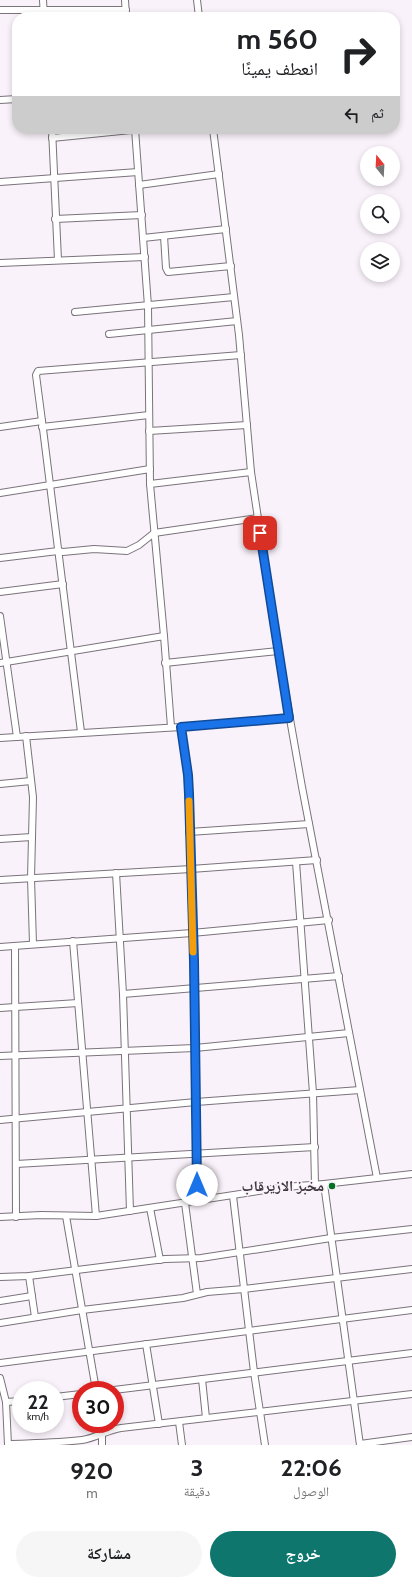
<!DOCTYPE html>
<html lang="ar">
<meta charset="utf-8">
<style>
:root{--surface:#fff;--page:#f6f6f6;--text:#202124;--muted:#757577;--accent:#0f766e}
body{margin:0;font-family:Cabin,"Noto Naskh Arabic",sans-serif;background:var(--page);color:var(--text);direction:rtl;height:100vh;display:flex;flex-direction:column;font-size:15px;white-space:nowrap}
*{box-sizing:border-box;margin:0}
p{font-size:13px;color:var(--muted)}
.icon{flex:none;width:22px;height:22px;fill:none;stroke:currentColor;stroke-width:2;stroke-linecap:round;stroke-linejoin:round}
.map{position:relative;height:1445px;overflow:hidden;direction:ltr}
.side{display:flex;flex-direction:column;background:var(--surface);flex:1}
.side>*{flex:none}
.hud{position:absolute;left:12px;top:12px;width:388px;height:122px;border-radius:16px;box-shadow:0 2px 6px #0003;direction:rtl;background:#fff;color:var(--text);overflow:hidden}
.needle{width:26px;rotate:342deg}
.controls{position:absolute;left:360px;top:146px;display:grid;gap:8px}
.controls a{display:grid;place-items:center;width:40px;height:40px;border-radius:50%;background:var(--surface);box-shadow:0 2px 6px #0003;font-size:20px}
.speed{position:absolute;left:12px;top:1381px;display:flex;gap:8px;font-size:20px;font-weight:700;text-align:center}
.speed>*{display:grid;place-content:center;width:52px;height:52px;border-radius:50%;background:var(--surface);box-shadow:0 2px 6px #0003;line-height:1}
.speed small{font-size:10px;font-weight:400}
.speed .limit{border:6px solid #d22;background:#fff;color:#111}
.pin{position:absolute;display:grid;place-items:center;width:34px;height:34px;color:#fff;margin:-17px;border-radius:8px;box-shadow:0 2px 6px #0006}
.me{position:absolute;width:44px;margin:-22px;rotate:0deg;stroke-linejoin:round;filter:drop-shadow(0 0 3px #0008)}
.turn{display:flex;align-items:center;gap:14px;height:84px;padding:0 16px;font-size:18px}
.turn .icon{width:52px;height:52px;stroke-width:2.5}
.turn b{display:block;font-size:28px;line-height:34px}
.then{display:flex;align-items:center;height:38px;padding:0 16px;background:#0003;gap:8px;font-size:15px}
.eta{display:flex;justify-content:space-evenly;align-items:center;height:68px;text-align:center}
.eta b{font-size:24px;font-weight:800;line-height:28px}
.primary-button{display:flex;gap:8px;margin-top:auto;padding:8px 16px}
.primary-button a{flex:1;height:46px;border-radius:24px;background:var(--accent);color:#fff;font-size:16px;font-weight:800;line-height:46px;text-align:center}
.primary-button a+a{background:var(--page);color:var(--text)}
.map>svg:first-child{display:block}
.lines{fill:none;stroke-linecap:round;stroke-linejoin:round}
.minor-casing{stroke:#7a737a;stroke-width:8}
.minor{stroke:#fff;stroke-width:6}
.route-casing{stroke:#114b97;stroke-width:10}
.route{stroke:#1a73e8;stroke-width:7}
.slow{stroke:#f59e0b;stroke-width:7}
.poi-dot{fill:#057123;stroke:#faf2fa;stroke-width:1.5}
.labels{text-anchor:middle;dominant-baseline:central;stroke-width:3.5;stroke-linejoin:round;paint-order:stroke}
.poi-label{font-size:15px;font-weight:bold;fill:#3e3a3e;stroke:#faf2fa;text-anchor:end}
</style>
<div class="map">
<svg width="412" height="1445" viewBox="0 0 412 1445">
<rect width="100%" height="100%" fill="#faf2fa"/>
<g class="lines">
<defs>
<g id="minor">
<polyline points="43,0 44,17"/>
<polyline points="125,0 126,17"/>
<polyline points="197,0 199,17"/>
<polyline points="0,10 126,10"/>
<polyline points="0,100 17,99"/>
<polyline points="52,129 58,260"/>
<polyline points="135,129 148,306 150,484 164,636"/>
<polyline points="52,138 141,129"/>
<polyline points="0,182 138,172"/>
<polyline points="139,185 219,174"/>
<polyline points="55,219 142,215"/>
<polyline points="164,236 166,268 168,272 231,266"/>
<polyline points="143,238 226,229"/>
<polyline points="0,263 145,257"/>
<polyline points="75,312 234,297"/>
<polyline points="109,334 237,321"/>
<polyline points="42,421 36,375 38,371 241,355"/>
<polyline points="0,427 42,421 81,732"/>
<polyline points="42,427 149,415"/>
<polyline points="149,431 247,425"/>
<polyline points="150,484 251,472"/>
<polyline points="0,493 150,469"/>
<polyline points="0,558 58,551 63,552 94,549 127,551 139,545 154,533 258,518"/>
<polyline points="0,592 63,584"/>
<polyline points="0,616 17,737"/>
<polyline points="0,663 164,636 171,727"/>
<polyline points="165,663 278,651"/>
<polyline points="181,727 188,775 191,869 195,988 197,1201"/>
<polyline points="26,736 33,797 31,878 33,944"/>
<polyline points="0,738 181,727 289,718"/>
<polyline points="0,784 31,781"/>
<polyline points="189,832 309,824"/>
<polyline points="0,839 32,837"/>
<polyline points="296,862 313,1093 315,1185"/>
<polyline points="116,873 123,994 130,1211"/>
<polyline points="0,880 191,869 317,860"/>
<polyline points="73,941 96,1216"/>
<polyline points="15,946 16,1217"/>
<polyline points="0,947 192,933 329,920"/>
<polyline points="123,994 339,976"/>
<polyline points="0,1008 78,1003"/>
<polyline points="0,1056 195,1048 349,1033"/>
<polyline points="0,1120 196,1102 360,1090"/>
<polyline points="16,1164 315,1147"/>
<polyline points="377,1178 412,1174"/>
<polyline points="324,1184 360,1445"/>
<polyline points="233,1196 254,1372 265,1445"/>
<polyline points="185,1203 197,1294"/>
<polyline points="150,1208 160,1260"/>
<polyline points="66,1216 96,1390"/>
<polyline points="0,1217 41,1215 96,1216 285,1187 324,1184 377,1178 302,787 278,651 251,472 239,335 213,129"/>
<polyline points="29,1276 35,1317"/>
<polyline points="0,1277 29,1276 165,1259 201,1258 331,1238 412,1229"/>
<polyline points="0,1301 32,1296"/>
<polyline points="0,1323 82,1310 183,1298 207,1292 244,1289 412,1269"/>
<polyline points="146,1344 159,1424"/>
<polyline points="0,1363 412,1310"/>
<polyline points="0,1378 6,1402 8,1445"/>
<polyline points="202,1379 206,1418"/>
<polyline points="114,1390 412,1353"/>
<polyline points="55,1397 81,1394"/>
<polyline points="6,1402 21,1401"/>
<polyline points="179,1422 182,1445"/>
<path d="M 8,1444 C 33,1443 58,1443 82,1440 C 96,1438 107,1430 121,1428 L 412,1394"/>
<polyline points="360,1444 412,1437"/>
<polyline points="102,1445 102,1424"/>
</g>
</defs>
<use href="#minor" class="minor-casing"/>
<use href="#minor" class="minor"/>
</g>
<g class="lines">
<defs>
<polyline id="route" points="197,1185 194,961 189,794 188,775 181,727 289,718 260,533"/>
</defs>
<use href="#route" class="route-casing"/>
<use href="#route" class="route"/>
<polyline class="slow" points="189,801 193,952"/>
</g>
<circle class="poi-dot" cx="332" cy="1186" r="4"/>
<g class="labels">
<g class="poi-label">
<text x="324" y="1186">مخبز الازيرقاب</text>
</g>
</g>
</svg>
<div class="controls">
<a><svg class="needle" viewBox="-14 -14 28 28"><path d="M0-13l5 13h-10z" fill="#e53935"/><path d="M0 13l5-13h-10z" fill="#757577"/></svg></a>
<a><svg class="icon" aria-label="search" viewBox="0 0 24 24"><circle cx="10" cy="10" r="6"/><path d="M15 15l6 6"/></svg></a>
<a><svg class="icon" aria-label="layers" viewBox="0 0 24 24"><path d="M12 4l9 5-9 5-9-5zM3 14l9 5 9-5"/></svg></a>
</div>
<div class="speed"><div>22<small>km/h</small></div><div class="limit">30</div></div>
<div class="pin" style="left:260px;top:533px;background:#d93025"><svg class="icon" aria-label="arrive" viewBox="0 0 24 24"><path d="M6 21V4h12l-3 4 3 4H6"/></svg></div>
<svg class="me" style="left:197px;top:1185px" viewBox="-20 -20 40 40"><circle r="19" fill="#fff"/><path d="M0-13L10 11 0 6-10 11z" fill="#1a73e8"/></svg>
<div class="hud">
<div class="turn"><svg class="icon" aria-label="right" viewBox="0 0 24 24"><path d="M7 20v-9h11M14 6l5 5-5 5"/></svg><div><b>560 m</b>انعطف يمينًا</div></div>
<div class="then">ثم<svg class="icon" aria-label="left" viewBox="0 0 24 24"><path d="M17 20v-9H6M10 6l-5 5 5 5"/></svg></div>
</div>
</div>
<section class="side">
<div class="eta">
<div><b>22:06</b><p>الوصول</p></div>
<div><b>3</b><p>دقيقة</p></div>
<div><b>920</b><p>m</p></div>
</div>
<div class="primary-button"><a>خروج</a><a>مشاركة</a></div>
</section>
